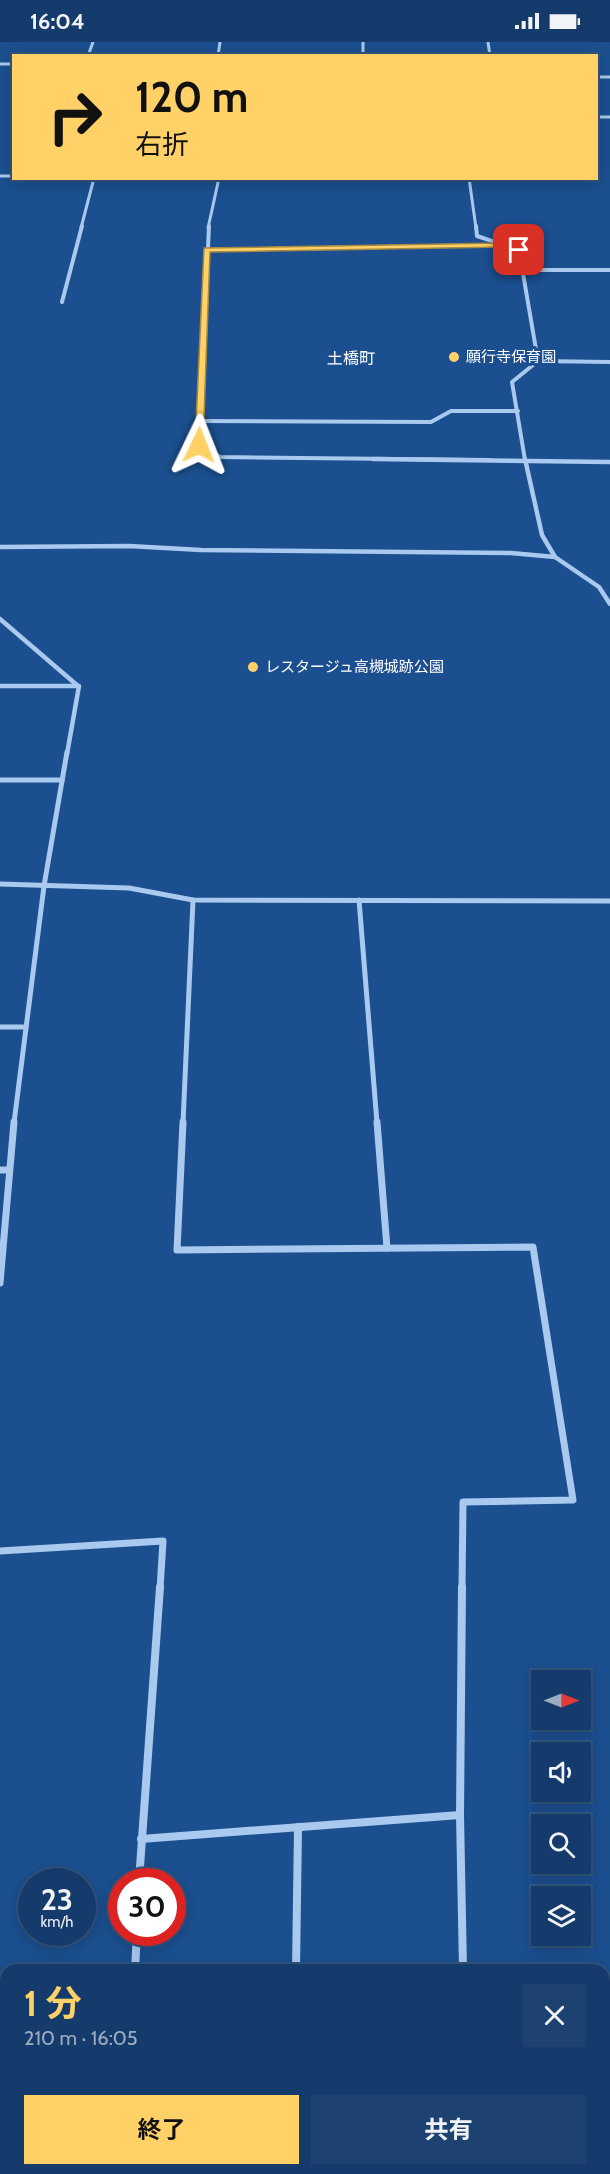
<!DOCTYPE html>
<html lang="ja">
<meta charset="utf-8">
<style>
:root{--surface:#143b6b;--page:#1d4271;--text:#f1f3f6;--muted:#9dadc1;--line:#33557e;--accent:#ffd166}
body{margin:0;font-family:Cabin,"Noto Sans JP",sans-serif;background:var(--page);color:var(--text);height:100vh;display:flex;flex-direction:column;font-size:22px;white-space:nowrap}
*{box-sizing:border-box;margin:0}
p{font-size:20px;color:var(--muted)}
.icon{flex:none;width:33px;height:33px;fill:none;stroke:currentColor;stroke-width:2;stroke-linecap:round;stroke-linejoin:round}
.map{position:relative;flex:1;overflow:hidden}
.drawer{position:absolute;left:0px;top:1922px;width:610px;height:212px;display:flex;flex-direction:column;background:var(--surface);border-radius:18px 18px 0 0;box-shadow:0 3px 15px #0003,0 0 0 2px var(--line)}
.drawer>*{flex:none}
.banner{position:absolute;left:12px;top:12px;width:586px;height:126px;border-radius:0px;box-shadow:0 3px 15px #0003,0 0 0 2px var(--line);background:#ffd166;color:#111;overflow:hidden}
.needle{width:39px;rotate:90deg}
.buttons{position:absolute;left:531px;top:1628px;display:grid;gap:12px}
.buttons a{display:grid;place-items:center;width:60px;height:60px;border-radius:0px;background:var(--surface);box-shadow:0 3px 15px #0003,0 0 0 2px var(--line);font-size:30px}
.speed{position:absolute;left:18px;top:1826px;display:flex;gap:12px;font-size:30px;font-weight:700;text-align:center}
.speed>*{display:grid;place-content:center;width:78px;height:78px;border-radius:50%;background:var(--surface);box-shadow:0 3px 15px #0003,0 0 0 2px var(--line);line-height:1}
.speed small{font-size:15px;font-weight:400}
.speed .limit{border:9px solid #d22;background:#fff;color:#111}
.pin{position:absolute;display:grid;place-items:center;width:51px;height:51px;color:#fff;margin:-26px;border-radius:12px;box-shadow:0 3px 9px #0006}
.me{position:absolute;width:66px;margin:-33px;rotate:2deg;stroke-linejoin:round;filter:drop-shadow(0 0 4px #0008)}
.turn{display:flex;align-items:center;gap:21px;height:126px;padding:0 24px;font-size:27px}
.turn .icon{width:78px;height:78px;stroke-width:2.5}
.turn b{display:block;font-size:42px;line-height:51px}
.round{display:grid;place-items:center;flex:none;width:63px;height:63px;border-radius:0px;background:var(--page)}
.headline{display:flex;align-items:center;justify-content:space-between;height:102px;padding:0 24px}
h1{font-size:36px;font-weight:700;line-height:45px;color:var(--accent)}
.action{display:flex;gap:12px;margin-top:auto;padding:12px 24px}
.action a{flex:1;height:69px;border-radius:0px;background:var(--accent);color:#111;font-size:24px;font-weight:700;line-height:69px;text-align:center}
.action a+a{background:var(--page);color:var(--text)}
.status{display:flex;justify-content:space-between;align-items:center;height:42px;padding:0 30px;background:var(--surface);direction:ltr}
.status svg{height:16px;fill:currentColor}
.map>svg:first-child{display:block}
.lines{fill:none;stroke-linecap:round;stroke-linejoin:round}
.minor-far5{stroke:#a9c9ee;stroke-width:3}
.minor-far4{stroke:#a9c9ee;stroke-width:4}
.minor-far3{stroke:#a9c9ee;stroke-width:4.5}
.minor-far2{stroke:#a9c9ee;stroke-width:5}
.minor-far1{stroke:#a9c9ee;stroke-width:7}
.minor{stroke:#a9c9ee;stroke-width:8}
.route{fill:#ffd166;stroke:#a68842;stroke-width:1.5}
.poi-dot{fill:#ffd166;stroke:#1b4f8f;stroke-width:2}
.labels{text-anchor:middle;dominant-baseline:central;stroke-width:6;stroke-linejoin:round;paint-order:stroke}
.far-poi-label{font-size:15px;fill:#fff;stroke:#1b4f8f;text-anchor:start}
.far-neighbourhood-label{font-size:16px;fill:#fff;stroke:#1b4f8f}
</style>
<div class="status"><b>16:04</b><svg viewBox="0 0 49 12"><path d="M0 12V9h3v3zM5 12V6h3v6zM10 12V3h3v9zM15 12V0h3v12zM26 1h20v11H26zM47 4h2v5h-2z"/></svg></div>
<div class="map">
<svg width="610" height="2132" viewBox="0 0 610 2132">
<rect width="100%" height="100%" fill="#1b4f8f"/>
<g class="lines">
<g class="minor-far5">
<polyline points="363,0 363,14"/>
<polyline points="488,0 490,14"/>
<polyline points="88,14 93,0"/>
<polyline points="218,14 220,0"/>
<polyline points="0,22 14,22"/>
<polyline points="597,35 610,35"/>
<polyline points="597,75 610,75"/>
<polyline points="0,134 14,134"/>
<polyline points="469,136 476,186"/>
<polyline points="81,186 94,136"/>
<polyline points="208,186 219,136"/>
</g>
<g class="minor-far4">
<polyline points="209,184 199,403 220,415 490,418"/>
<polyline points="476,184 477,194 519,208 538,319 512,340 525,418"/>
<polyline points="206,208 497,203"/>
<polyline points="522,228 610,228"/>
<polyline points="62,260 82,184"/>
<polyline points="538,319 610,320"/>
<polyline points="200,379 431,380 451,369 518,369"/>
</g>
<g class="minor-far3">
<polyline points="373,417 610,420"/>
<polyline points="525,417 542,493 555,515 599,545 610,562"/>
<polyline points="0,505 129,504 201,508 511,511 555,515"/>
<polyline points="0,577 78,644"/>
<polyline points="0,644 79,644 67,712"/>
</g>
<g class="minor-far2">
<polyline points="0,738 62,738"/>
<polyline points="0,842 129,846 193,858 610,859"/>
<polyline points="359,858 377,1081"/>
<polyline points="0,985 26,985"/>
<polyline points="14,1081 44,844 67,710"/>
<polyline points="183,1081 193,858"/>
</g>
<g class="minor-far1">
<polyline points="183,1080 177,1208 533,1205 573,1458 463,1460 462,1547"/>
<polyline points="377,1080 387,1206"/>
<polyline points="0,1128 9,1128"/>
<polyline points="0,1241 14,1080"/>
<polyline points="0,1509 163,1499 160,1547"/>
</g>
<g class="minor">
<polyline points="462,1545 460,1773 463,1928"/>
<polyline points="141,1797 460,1773"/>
<polyline points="139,1839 160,1545"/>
<polyline points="135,1928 137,1890"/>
<polyline points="296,1928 298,1785"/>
<polyline points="125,2127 125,2132"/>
<polyline points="293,2127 293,2132"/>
<polyline points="467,2127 467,2132"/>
</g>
</g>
<polygon class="route" points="503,201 522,208 519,210 503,205 210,210 203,403 199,406 195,403 204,206"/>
<g class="poi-dot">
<circle cx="454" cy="315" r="6"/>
<circle cx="253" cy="625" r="6"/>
</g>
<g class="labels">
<g class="far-poi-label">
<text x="466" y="315">願行寺保育園</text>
<text x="265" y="625">レスタージュ高槻城跡公園</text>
</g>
<g class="far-neighbourhood-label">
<text x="351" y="316">土橋町</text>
</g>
</g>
</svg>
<div class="buttons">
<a><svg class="needle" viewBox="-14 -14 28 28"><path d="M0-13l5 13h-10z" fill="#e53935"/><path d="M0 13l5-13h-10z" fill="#9dadc1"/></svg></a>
<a><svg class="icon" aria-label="sound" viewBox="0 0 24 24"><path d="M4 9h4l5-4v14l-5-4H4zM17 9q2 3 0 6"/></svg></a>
<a><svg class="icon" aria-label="search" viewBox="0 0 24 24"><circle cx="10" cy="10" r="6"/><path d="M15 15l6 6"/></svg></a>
<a><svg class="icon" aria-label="layers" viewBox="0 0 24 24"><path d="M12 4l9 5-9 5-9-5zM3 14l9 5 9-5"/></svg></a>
</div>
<div class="speed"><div>23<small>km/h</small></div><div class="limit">30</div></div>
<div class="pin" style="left:519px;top:208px;background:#d93025"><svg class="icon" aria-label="arrive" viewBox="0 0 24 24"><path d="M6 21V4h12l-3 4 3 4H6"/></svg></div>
<svg class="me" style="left:199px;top:403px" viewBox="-20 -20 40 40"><path d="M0-17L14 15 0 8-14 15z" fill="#ffd166" stroke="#fff" stroke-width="4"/></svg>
<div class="banner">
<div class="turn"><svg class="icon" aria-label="right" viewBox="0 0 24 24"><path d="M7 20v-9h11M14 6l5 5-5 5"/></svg><div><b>120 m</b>右折</div></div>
</div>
<section class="drawer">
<div class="headline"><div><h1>1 分</h1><p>210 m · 16:05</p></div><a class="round"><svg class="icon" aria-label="close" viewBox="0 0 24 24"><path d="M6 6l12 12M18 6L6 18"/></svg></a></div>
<div class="action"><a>終了</a><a>共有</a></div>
</section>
</div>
